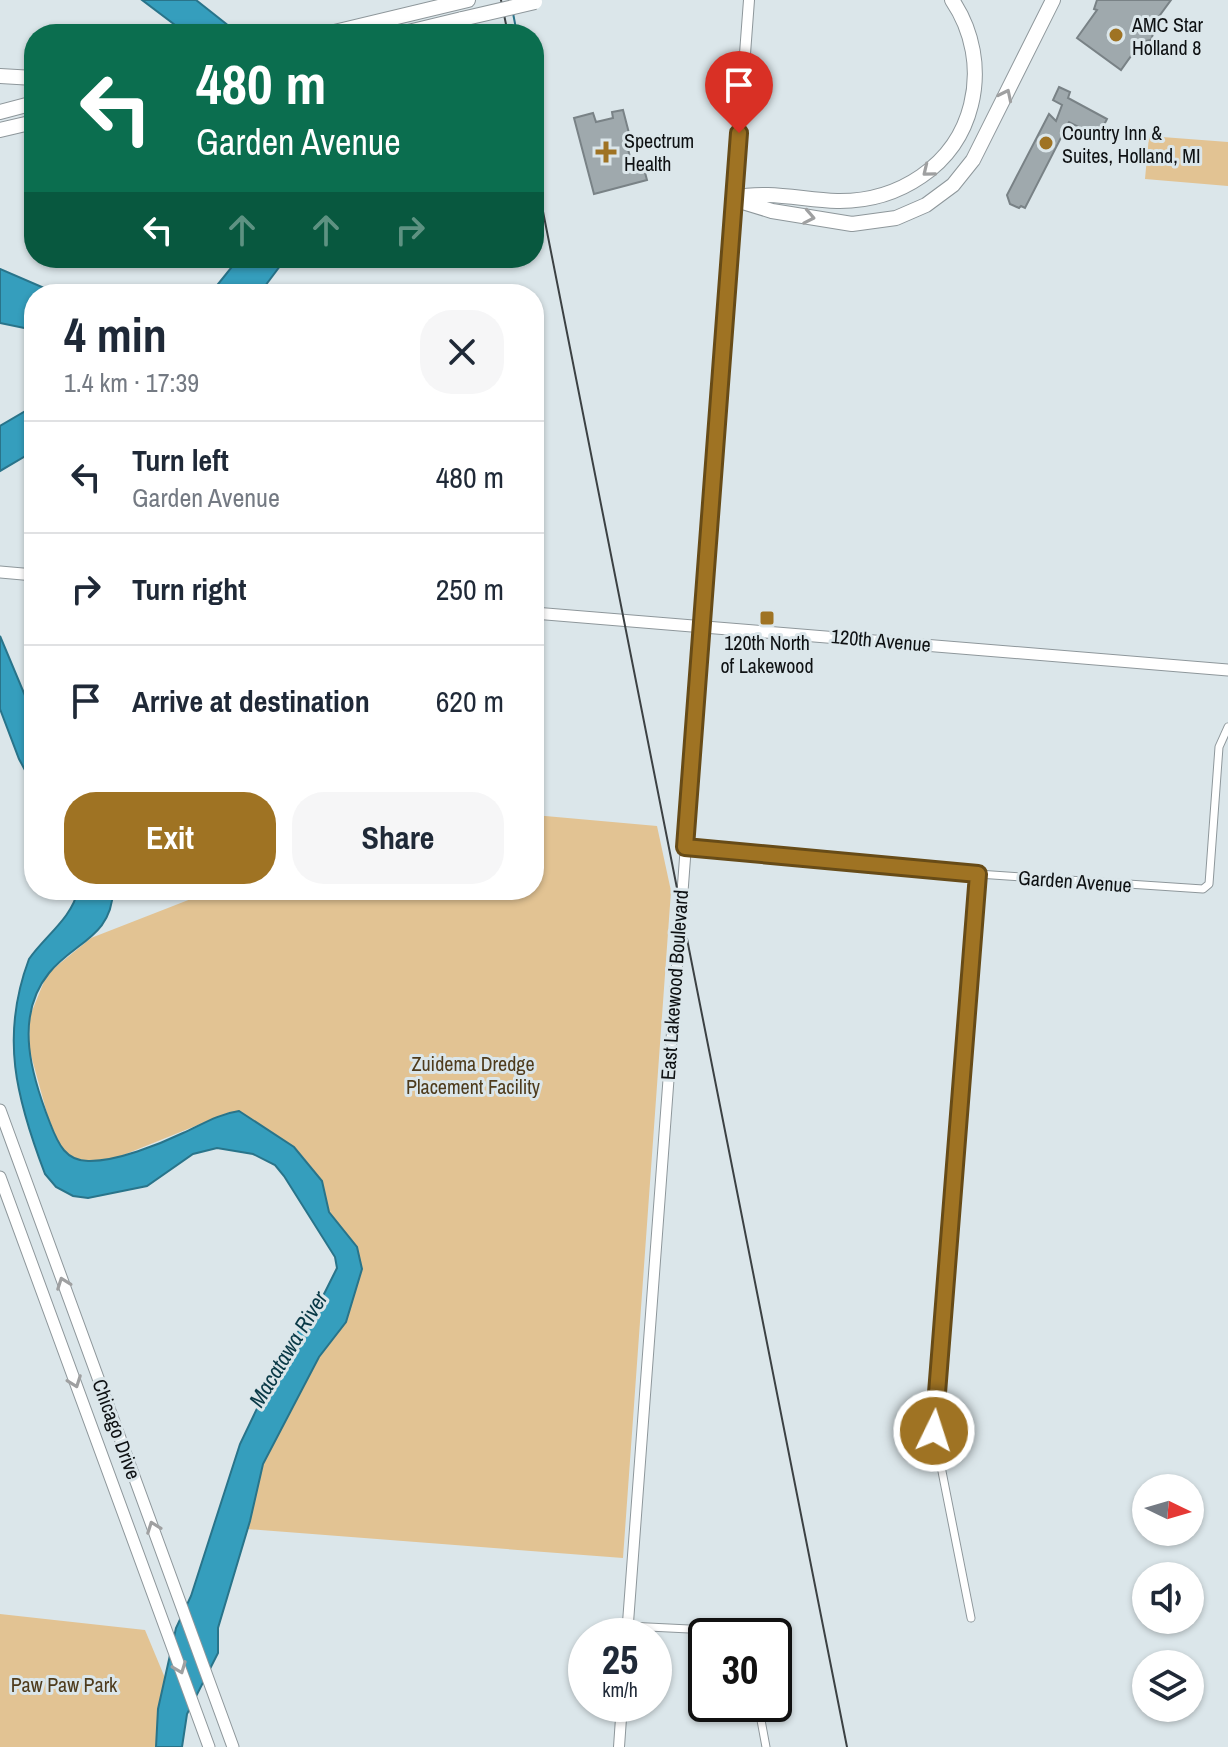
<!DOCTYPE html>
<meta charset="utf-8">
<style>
:root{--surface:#fff;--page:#f6f6f7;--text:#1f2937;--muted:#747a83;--line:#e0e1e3;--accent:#9f7323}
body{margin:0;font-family:"Archivo Narrow",sans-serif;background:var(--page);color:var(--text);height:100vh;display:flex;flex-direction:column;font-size:30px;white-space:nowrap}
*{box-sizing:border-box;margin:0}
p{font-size:26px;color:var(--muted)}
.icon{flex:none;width:44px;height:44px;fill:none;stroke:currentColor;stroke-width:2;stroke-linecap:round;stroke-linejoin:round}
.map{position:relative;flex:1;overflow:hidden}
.details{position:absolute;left:24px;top:284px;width:520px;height:616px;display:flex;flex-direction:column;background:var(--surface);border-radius:32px;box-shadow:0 2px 6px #0004}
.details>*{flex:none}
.banner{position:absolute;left:24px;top:24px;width:520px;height:244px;border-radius:32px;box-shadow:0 2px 6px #0004;background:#0b6e4f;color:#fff;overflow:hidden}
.needle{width:52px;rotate:95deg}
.tools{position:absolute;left:1132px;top:1474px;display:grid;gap:16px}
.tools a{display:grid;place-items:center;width:72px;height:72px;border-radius:50%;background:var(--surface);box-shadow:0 2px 6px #0004;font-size:40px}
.speed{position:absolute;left:568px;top:1618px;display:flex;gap:16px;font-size:40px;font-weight:700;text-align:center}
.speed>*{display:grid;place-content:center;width:104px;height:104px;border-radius:50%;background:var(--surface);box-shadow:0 2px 6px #0004;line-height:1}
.speed small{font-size:20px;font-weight:400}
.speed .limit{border:4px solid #111;border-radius:12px;background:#fff;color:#111}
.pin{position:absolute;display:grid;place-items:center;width:68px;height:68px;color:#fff;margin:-82px -34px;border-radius:50% 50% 50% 0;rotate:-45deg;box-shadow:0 0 8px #0007}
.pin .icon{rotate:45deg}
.me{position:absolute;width:88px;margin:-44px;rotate:4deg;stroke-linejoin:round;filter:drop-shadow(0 0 6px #0008)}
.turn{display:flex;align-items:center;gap:28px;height:168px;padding:0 40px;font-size:36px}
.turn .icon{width:104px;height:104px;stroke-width:2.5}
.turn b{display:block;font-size:56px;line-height:68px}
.lanes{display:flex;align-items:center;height:76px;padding:0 40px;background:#0003;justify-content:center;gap:40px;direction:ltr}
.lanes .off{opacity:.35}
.round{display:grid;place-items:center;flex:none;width:84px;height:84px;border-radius:32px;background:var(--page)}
.headline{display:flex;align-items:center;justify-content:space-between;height:136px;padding:0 40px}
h1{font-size:48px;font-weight:700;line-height:60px}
.button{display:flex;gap:16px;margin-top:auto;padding:16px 40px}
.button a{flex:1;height:92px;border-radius:32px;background:var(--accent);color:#fff;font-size:32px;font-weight:700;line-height:92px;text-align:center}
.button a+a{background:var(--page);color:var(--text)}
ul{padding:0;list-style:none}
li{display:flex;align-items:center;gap:24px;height:112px;padding:0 40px;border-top:2px solid var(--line)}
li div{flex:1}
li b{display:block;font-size:30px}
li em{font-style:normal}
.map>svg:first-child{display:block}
.green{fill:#e2c393}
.water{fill:#359ebd;stroke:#29748a;stroke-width:2}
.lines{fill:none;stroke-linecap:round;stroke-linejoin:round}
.stream{stroke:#29748a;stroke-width:2}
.building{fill:#9fa9ad;stroke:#798286;stroke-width:2}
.minor-casing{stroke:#8e979b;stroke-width:9}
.secondary-casing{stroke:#8e979b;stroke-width:12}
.primary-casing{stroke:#8e979b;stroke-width:13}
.motorway-casing{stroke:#8e979b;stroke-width:16}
.minor{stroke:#fff;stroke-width:7}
.secondary{stroke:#fff;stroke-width:10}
.primary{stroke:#fff;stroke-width:11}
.motorway{stroke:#fff;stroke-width:14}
.rail{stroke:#3c4143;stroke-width:2}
.motorway-bridge-casing{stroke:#8e979b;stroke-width:16;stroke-linecap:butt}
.motorway-bridge{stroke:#fff;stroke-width:14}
.oneway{stroke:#9fa0a1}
.route-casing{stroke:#674b17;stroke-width:20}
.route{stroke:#9f7323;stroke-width:14}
.poi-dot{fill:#9f7323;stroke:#dbe6ea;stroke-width:3}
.labels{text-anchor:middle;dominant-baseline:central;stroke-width:6;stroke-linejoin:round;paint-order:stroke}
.poi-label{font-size:20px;fill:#0e1113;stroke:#dbe6ea;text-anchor:start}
.street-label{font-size:20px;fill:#0e1113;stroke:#dbe6ea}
.park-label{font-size:20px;fill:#4e3b1c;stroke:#dbe6ea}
.water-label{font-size:22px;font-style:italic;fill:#093946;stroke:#dbe6ea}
</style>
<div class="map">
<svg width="1228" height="1747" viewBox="0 0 1228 1747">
<rect width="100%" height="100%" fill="#dbe6ea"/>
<g class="green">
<polygon points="1149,136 1228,142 1228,186 1145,179"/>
<polygon points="534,815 657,826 671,891 623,1558 246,1529 263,1464 317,1359 346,1322 362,1269 357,1247 329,1212 322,1181 304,1158 294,1147 264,1127 230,1112 111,1160 81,1161 70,1157 61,1148 48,1117 29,1048 30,1016 47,974 91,938 214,890 534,890"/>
<polygon points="0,1614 145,1630 175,1702 171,1747 0,1747"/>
</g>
<g class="water">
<polygon points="142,0 196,0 239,34 187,34"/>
<polygon points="239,258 286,258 259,294 210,294"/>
<polygon points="0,269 58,294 34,294 34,330 0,323"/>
<polygon points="34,406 34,451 0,471 0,426"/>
<polygon points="0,636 34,717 34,787 19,759 0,709"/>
<path d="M 78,890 L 113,890 C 112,937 74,942 49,973 C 13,1017 32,1077 50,1123 C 58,1144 66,1162 90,1161 C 117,1161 158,1145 183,1133 C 201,1125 218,1114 239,1111 L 294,1147 L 322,1181 L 329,1212 L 357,1247 L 362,1269 L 346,1322 L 319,1357 L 263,1464 L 250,1521 L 218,1628 L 218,1653 L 187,1714 L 182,1747 L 156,1747 L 158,1709 L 176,1628 L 191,1596 L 240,1444 L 285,1350 L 321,1300 L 337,1268 L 335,1257 L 284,1176 L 275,1165 L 253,1154 L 217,1148 L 193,1154 L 147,1186 L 88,1198 L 73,1196 L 56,1187 L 45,1174 C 16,1098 0,1036 29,959 C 45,936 72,918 78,890 Z"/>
</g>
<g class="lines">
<g class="stream">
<polyline points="513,13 517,34"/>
<polyline points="534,121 534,127"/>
</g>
</g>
<g class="building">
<polygon points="1097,0 1171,0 1152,26 1155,28 1151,40 1141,42 1121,70 1077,38 1097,10 1094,9"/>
<polygon points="1059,87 1070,92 1068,98 1107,119 1098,137 1069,122 1025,208 1021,206 1019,208 1010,204 1007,195 1049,114 1056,121 1062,105 1053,100"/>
<polygon points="623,110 630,137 625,138 633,168 643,165 647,180 594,194 574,118 593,113 596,122 613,118 612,112"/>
</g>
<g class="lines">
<defs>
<g id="minor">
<polyline points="685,847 978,874 1203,889 1209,884 1219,747 1228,727"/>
<polyline points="971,1618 934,1431 978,874"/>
<polyline points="628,1626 730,1631 740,1636"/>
<polyline points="758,1704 766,1747"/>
</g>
<g id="secondary">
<polyline points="627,1636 749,0"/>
<polyline points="619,1747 622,1704"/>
</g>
<g id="primary">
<polyline points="0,572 34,575"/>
<polyline points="534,613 1228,670"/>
<polyline points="0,1110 233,1747"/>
<polyline points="0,1177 209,1747"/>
</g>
<g id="motorway">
<polyline points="326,34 468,0"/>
<polyline points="400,34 462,19"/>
<polyline points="0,76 34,78"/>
<polyline points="0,112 34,103"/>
<polyline points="0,130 34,122"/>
<path d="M 734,198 C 767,190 803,200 837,201 C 898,202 956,166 971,105 C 980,69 973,31 952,0"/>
<polyline points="733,199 772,211 852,224 896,218 926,205 953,185 973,160 1053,0"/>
</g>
</defs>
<use href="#minor" class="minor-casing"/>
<use href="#secondary" class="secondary-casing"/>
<use href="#primary" class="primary-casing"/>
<use href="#motorway" class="motorway-casing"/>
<use href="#minor" class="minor"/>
<use href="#secondary" class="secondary"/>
<use href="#primary" class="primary"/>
<use href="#motorway" class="motorway"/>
<g class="rail">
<polyline points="501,0 508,34"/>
<polyline points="534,166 847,1747"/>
</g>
<defs>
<polyline id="motorway-bridge" points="462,19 535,2"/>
</defs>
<use href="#motorway-bridge" class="motorway-bridge-casing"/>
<use href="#motorway-bridge" class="motorway-bridge"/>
</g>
<defs><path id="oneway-chevron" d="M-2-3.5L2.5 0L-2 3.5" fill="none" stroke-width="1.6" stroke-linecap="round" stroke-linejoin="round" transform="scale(2)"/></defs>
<g class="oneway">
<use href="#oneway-chevron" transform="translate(1006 95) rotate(-64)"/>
<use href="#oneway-chevron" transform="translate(928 171) rotate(141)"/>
<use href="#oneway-chevron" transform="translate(809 217) rotate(11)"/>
<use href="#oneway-chevron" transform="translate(63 1283) rotate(-110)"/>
<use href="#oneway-chevron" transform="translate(75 1382) rotate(70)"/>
<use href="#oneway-chevron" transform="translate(153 1527) rotate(-110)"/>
<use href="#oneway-chevron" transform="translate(180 1668) rotate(69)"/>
</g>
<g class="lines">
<defs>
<polyline id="route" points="739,133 685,847 978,874 934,1431"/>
</defs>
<use href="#route" class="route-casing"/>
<use href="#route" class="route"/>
</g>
<g class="poi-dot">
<circle cx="1116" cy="35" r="8"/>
<circle cx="1046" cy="143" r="8"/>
<path d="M602 140h8v8h8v8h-8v8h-8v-8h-8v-8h8z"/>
<rect x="759" y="610" width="16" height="16" rx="4"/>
</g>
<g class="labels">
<g class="poi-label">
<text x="1132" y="24">AMC Star<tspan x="1132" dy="23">Holland 8</tspan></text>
<text x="1062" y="132">Country Inn &amp;<tspan x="1062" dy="23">Suites, Holland, MI</tspan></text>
<text x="624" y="140">Spectrum<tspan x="624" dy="23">Health</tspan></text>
<text x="767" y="642" text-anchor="middle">120th North<tspan x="767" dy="23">of Lakewood</tspan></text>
</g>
<g class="street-label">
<text transform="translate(881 640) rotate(5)">120th Avenue</text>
<text transform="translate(1075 881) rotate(4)">Garden Avenue</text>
<text transform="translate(674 985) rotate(-86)">East Lakewood Boulevard</text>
<text transform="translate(117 1429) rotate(70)">Chicago Drive</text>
</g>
<g class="park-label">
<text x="473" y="1063">Zuidema Dredge<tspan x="473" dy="23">Placement Facility</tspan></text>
<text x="64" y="1684">Paw Paw Park</text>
</g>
<g class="water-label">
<text transform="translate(288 1349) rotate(-59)">Macatawa River</text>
</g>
</g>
</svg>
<div class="tools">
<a><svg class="needle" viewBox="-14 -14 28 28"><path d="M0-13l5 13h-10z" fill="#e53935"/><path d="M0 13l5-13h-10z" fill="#747a83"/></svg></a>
<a><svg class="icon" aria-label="sound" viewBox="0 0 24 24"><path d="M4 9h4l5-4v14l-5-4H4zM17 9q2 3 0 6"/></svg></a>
<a><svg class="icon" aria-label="layers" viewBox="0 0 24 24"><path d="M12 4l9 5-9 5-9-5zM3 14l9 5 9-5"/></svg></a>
</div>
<div class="speed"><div>25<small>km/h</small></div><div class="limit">30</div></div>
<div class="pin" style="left:739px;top:133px;background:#d93025"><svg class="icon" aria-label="arrive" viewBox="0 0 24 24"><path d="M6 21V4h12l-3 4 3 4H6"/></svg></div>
<svg class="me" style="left:934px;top:1431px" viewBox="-20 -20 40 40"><circle r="17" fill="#9f7323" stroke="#fff" stroke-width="3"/><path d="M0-11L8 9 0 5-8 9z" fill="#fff"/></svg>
<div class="banner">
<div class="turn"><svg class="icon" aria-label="left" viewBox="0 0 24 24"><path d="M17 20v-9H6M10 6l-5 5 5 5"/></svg><div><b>480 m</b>Garden Avenue</div></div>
<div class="lanes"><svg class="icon" aria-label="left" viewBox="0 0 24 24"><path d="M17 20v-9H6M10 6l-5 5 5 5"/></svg><svg class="icon off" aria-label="ahead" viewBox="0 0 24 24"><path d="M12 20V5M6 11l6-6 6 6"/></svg><svg class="icon off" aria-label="ahead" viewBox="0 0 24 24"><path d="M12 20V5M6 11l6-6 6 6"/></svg><svg class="icon off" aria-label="right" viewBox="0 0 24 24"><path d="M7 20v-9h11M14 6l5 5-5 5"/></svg></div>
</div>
<section class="details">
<div class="headline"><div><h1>4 min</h1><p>1.4 km · 17:39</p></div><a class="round"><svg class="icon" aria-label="close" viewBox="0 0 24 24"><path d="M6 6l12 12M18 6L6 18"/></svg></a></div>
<ul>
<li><svg class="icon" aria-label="left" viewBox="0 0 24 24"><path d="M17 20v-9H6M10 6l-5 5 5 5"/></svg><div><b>Turn left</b><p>Garden Avenue</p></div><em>480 m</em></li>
<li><svg class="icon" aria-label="right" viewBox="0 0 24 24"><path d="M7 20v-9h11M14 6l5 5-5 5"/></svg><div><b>Turn right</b></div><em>250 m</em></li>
<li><svg class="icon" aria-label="arrive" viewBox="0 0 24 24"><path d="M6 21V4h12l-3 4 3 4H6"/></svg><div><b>Arrive at destination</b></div><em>620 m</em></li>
</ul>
<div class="button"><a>Exit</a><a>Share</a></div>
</section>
</div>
